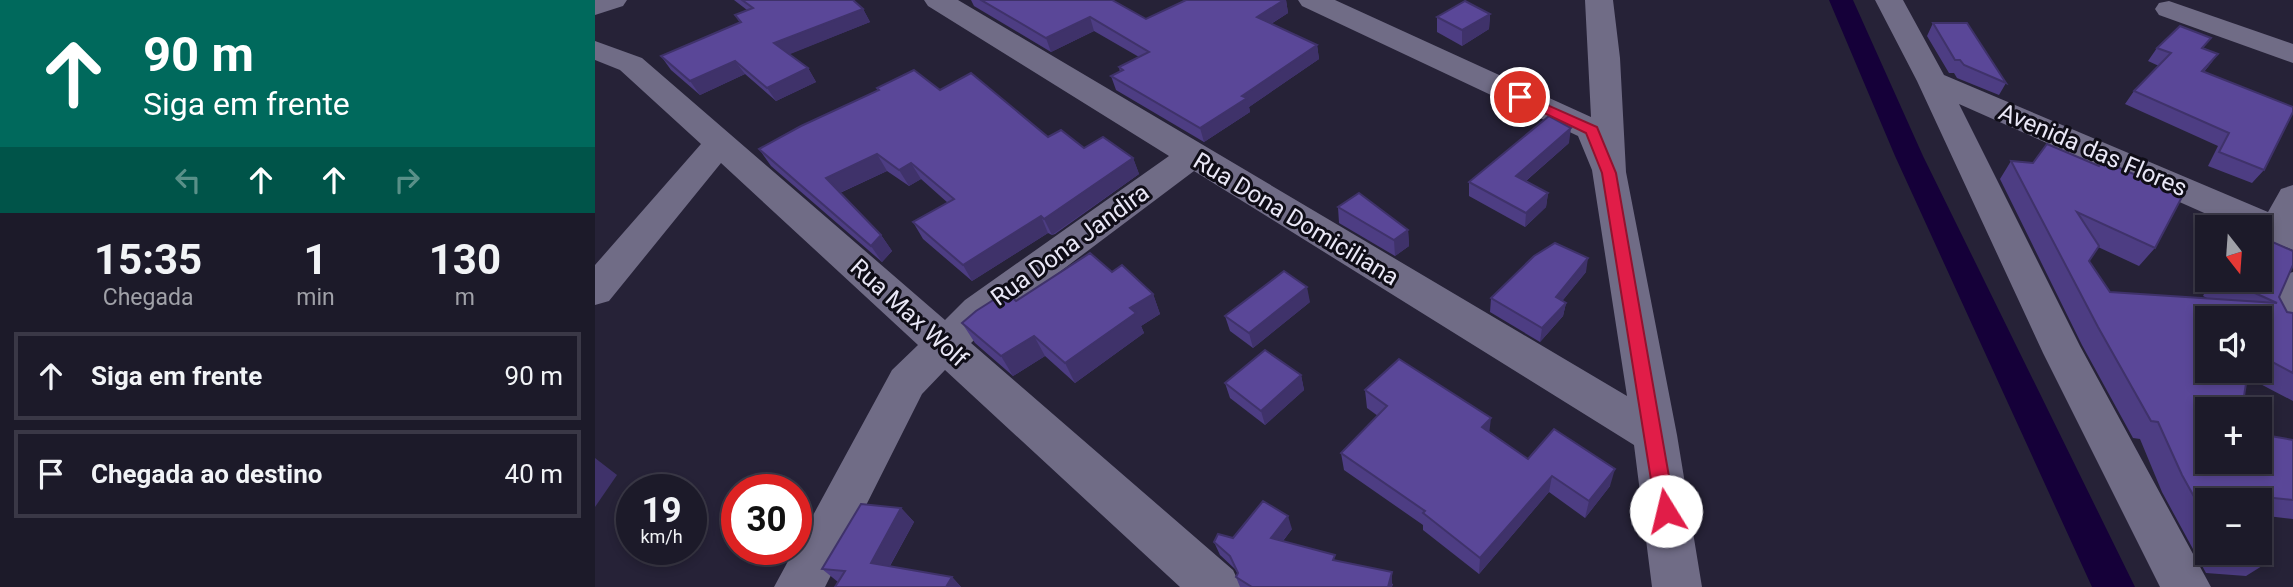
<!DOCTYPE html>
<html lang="pt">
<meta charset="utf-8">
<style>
:root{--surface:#1c1a29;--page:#252331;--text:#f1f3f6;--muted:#a0a1a8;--line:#3a3846}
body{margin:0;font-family:Roboto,sans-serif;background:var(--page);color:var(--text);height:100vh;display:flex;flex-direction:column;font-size:26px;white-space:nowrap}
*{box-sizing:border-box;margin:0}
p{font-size:23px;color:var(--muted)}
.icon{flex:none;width:38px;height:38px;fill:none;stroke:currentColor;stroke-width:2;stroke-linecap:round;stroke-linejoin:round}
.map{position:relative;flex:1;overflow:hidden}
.panel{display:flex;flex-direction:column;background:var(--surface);width:595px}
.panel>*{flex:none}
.guide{background:#00695c;color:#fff;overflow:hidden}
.needle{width:46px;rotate:163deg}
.buttons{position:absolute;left:1600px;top:215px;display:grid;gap:14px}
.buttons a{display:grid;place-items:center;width:77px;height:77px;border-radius:0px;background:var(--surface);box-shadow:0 4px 10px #0003,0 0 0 2px var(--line);font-size:35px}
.speed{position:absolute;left:21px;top:474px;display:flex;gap:14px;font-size:35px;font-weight:700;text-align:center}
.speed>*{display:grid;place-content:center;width:91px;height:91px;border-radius:50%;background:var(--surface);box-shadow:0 4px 10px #0003,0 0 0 2px var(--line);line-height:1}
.speed small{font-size:18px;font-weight:400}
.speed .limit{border:10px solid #d22;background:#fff;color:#111}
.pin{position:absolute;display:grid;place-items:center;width:60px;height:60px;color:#fff;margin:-30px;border:4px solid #fff;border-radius:50%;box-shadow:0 2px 7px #0007}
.me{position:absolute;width:77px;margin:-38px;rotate:351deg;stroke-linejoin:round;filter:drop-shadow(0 0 5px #0008)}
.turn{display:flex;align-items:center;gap:24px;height:147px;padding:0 28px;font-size:32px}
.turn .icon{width:91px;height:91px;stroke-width:2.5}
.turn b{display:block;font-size:49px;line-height:60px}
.lanes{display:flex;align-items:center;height:66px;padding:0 28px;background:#0003;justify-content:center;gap:35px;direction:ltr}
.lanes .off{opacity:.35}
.eta{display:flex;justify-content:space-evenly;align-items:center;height:119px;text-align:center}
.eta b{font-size:42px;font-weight:700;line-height:49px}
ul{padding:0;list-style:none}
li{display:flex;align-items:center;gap:21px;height:88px;margin:0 14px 10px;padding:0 14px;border:4px solid var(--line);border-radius:0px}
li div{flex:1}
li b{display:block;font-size:26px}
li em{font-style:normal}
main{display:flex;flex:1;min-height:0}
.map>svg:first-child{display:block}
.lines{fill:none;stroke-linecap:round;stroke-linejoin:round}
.canal{fill:#150039;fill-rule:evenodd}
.street{fill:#706c86;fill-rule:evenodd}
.wall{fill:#4d3d83;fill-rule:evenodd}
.shaded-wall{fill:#3f326a}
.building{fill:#5a4798;stroke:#3f326a;stroke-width:2}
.route{fill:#e11d48;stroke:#92132f;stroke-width:2}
.labels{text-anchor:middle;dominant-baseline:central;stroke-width:6;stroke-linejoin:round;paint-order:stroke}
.street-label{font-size:24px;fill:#e9e7f6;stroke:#0f0d17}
</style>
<main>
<section class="panel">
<div class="guide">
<div class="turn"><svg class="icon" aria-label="ahead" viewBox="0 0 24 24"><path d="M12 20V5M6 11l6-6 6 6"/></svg><div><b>90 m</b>Siga em frente</div></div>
<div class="lanes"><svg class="icon off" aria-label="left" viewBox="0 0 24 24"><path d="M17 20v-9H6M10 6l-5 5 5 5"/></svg><svg class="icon" aria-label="ahead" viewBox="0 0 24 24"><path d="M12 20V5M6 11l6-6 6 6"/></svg><svg class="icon" aria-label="ahead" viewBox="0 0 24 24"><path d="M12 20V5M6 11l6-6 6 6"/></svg><svg class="icon off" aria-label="right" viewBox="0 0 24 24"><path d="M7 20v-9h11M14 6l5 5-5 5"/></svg></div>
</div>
<div class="eta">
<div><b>15:35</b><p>Chegada</p></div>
<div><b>1</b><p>min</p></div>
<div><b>130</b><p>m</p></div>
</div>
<ul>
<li><svg class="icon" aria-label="ahead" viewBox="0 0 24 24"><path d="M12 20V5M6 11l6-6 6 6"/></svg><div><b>Siga em frente</b></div><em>90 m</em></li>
<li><svg class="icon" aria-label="arrive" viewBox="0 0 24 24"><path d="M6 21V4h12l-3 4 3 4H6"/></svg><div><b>Chegada ao destino</b></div><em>40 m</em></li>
</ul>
</section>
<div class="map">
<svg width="1698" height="587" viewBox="0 0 1698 587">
<rect width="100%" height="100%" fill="#262237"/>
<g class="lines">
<polygon class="canal" points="1234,0 1258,0 1328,156 1540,587 1497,587 1300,156"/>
<g class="street">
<polygon points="0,0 32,0 28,6 0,15"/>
<polygon points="329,0 363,0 1032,396 997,170 983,136 707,6 703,0 740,0 996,117 990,0 1018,0 1025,58 1031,172 1082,435 1107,587 1057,587 1039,445 599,171 398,322 376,343 638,570 646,587 585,587 350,370 327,394 230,587 179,587 297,370 323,345 126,163 14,301 0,305 0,265 106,144 25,70 0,60 0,41 47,58 350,320 370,300 574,156 333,6"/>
<polygon points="1280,0 1308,0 1349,75 1673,212 1686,189 1698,185 1698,250 1664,237 1664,228 1643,228 1364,104 1485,346 1616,587 1565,587 1448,353 1322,81"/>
<polygon points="1574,1 1698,44 1698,63 1564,15 1560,9 1564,3"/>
<polygon points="1698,272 1698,328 1687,331 1673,327 1667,316 1684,276"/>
</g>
</g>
<g class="wall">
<polygon points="139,0 258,0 268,9 275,22 194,54 213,68 221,82 181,101 150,74 105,95 76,70 66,56 145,23 140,15 152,10"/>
<polygon points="376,0 517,0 551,19 591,0 691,0 693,13 676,24 722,45 724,59 654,107 655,112 609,142 521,90 516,76 525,72 524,67 544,57 499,31 456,52 379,6"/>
<polygon points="895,14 894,29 867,46 842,32 842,17"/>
<polygon points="1338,23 1411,83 1404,95 1362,78 1359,73 1354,73 1332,36"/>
<polygon points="1562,48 1609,48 1623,54 1609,72 1669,170 1657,183 1613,166 1623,146 1530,104 1539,91 1564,66 1553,61"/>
<polygon points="282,88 345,90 453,137 489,148 538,158 544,174 460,234 457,235 453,233 377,281 328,239 318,222 353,203 326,179 314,186 292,171 245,193 286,235 297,251 287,262 176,166 164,149 283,91"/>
<polygon points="974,143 931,181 953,193 951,207 930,227 874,196 874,182"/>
<path d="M 1416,161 L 1438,163 L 1560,248 L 1544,266 L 1503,247 L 1494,261 L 1515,292 L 1614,299 L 1608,296 L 1616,280 L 1664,280 L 1684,297 L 1692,312 L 1698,313 L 1698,401 L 1652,377 L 1649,396 L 1670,435 L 1698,440 L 1698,519 L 1664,515 L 1664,500 L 1612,500 L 1612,553 L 1664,553 L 1675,561 L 1651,576 L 1611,573 L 1567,492 L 1545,439 L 1538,438 L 1487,345 L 1405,179 ZM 1664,318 L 1664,371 L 1612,371 Z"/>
<polygon points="743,207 813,230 814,246 800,256 744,223"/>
<polygon points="517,272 558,294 565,314 546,326 549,333 480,383 450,356 418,376 380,343 367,323 421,301"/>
<polygon points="991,272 967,301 971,303 968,316 945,342 895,312 896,298"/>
<polygon points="715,302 658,348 635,331 630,316"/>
<polygon points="706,375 709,390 670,425 635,398 630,383"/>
<polygon points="770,390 895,432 933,459 1015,486 990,518 954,492 884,574 828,530 828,525 749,470 746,453 783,416 772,408"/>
<polygon points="306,508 319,522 295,566 357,577 366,587 240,587 243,582 227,569"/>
<polygon points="697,529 688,541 741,561 798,584 797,587 645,587 641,577 643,574 640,569 625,555 619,542"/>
</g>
<g class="shaded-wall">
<polygon points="689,0 691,0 693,13 664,31 662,17"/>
<polygon points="268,9 275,22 188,57 179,43"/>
<polygon points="895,14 894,29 867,46 867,30"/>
<polygon points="495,17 499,31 456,52 451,38"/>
<polygon points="722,45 724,59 654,107 655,112 609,142 605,128 647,96"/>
<polygon points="1623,54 1613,67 1597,85 1607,71"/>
<polygon points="140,61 150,74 105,95 95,81"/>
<polygon points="213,68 221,82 181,101 172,88"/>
<polygon points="976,128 974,143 920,190 921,176"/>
<polygon points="282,154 292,171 242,194 231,178"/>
<polygon points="538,158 544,174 457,235 449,219"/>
<polygon points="316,163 326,179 314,186 304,170"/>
<polygon points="953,193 951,207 930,227 931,213"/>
<polygon points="446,216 453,233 377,281 368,265"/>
<polygon points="813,230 814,246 800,256 799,240"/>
<polygon points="286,235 297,251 287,262 276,246"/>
<polygon points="993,258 991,272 959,311 961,297"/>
<polygon points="712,287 715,302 658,348 654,333"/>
<polygon points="558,294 565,314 546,326 549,333 480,383 470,363 535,308"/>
<polygon points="971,303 968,316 945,342 947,328"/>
<polygon points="439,336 450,356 418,376 406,356"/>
<polygon points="706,375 709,390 670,425 666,411"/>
<polygon points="896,418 894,435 887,427"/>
<polygon points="0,458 22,475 0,507"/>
<polygon points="1020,469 1015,486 990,518 994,501"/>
<polygon points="957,476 954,492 884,574 885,558"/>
<polygon points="306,508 319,522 289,576 276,563"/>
<polygon points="693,516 697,529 680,551 676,538"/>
<polygon points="797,572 797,587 793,587"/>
<polygon points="357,577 366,587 351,587"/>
</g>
<g class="building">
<polygon points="147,0 258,0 268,9 179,43 213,68 172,88 140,61 95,81 66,56 146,22 140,15 158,8"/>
<polygon points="386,0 517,0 551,19 591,0 689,0 662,17 722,45 647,96 652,98 605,128 516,76 528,70 524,67 554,52 495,17 451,38"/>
<polygon points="870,1 895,14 867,30 842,17"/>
<polygon points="1338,23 1372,23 1411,83 1369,65 1365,60 1360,60"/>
<polygon points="1585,26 1616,38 1607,48 1623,54 1607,71 1698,107 1698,112 1669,170 1624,152 1634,133 1539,91 1576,53 1562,48"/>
<polygon points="319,70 345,90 376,73 453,137 466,130 489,148 508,137 538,158 452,217 449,219 446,216 368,265 318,222 359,199 316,163 304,170 282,154 231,178 286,235 276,246 164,149 206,126 284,90 282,88"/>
<polygon points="954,116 976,128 921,176 953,193 931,213 874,182"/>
<polygon points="1452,144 1504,166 1508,161 1588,195 1560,248 1482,212 1504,246 1494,261 1515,292 1682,303 1631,280 1664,280 1664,236 1698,251 1698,265 1684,297 1692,312 1698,313 1698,373 1664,355 1664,318 1612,318 1612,371 1653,371 1649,396 1656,410 1612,410 1612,462 1664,462 1664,425 1670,435 1698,440 1698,500 1640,494 1643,500 1612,500 1612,520 1587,475 1563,422 1556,421 1503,327 1416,161 1438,163"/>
<polygon points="764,193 813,230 799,240 743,207"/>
<polygon points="960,243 993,258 961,297 971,303 947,328 896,298 939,256"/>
<polygon points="495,253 517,272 527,265 558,294 535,308 541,313 470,363 439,336 406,356 367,323 381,311 411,292 421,301"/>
<polygon points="689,271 712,287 654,333 630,316"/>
<polygon points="670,350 706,375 666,411 630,383"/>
<polygon points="804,359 896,418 887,427 933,459 959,429 1020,469 994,501 957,476 885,558 828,513 830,511 746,453 792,406 770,390"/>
<polygon points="668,501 693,516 676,538 740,555 738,560 797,572 793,587 657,587 641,577 643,573 635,556 619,542 623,534 638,538"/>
<polygon points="266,504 306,508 276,563 357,577 351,587 240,587 250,571 227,569"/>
<polygon points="1664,541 1675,561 1633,558 1631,553 1664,553"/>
</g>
<polygon class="route" points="925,93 1002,127 1021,173 1080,511 1078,517 1071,520 1064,517 1061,511 1007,173 991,133 920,99 918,97"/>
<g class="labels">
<g class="street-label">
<text transform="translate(1498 150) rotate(23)">Avenida das Flores</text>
<text transform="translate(701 219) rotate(31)">Rua Dona Domiciliana</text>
<text transform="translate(475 245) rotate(-36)">Rua Dona Jandira</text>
<text transform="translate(314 313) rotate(42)">Rua Max Wolf</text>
</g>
</g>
</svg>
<div class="buttons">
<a><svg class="needle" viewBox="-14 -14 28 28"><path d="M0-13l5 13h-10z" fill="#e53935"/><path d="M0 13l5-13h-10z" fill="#a0a1a8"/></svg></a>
<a><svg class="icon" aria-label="sound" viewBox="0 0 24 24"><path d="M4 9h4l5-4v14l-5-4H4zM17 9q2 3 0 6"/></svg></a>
<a>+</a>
<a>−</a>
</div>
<div class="speed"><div>19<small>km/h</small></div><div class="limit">30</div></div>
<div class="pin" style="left:925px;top:97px;background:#d93025"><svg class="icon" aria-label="arrive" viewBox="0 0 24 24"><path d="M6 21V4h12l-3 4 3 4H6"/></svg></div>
<svg class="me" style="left:1071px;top:511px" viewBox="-20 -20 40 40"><circle r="19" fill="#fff"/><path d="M0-13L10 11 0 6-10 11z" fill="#e11d48"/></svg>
</div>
</main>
